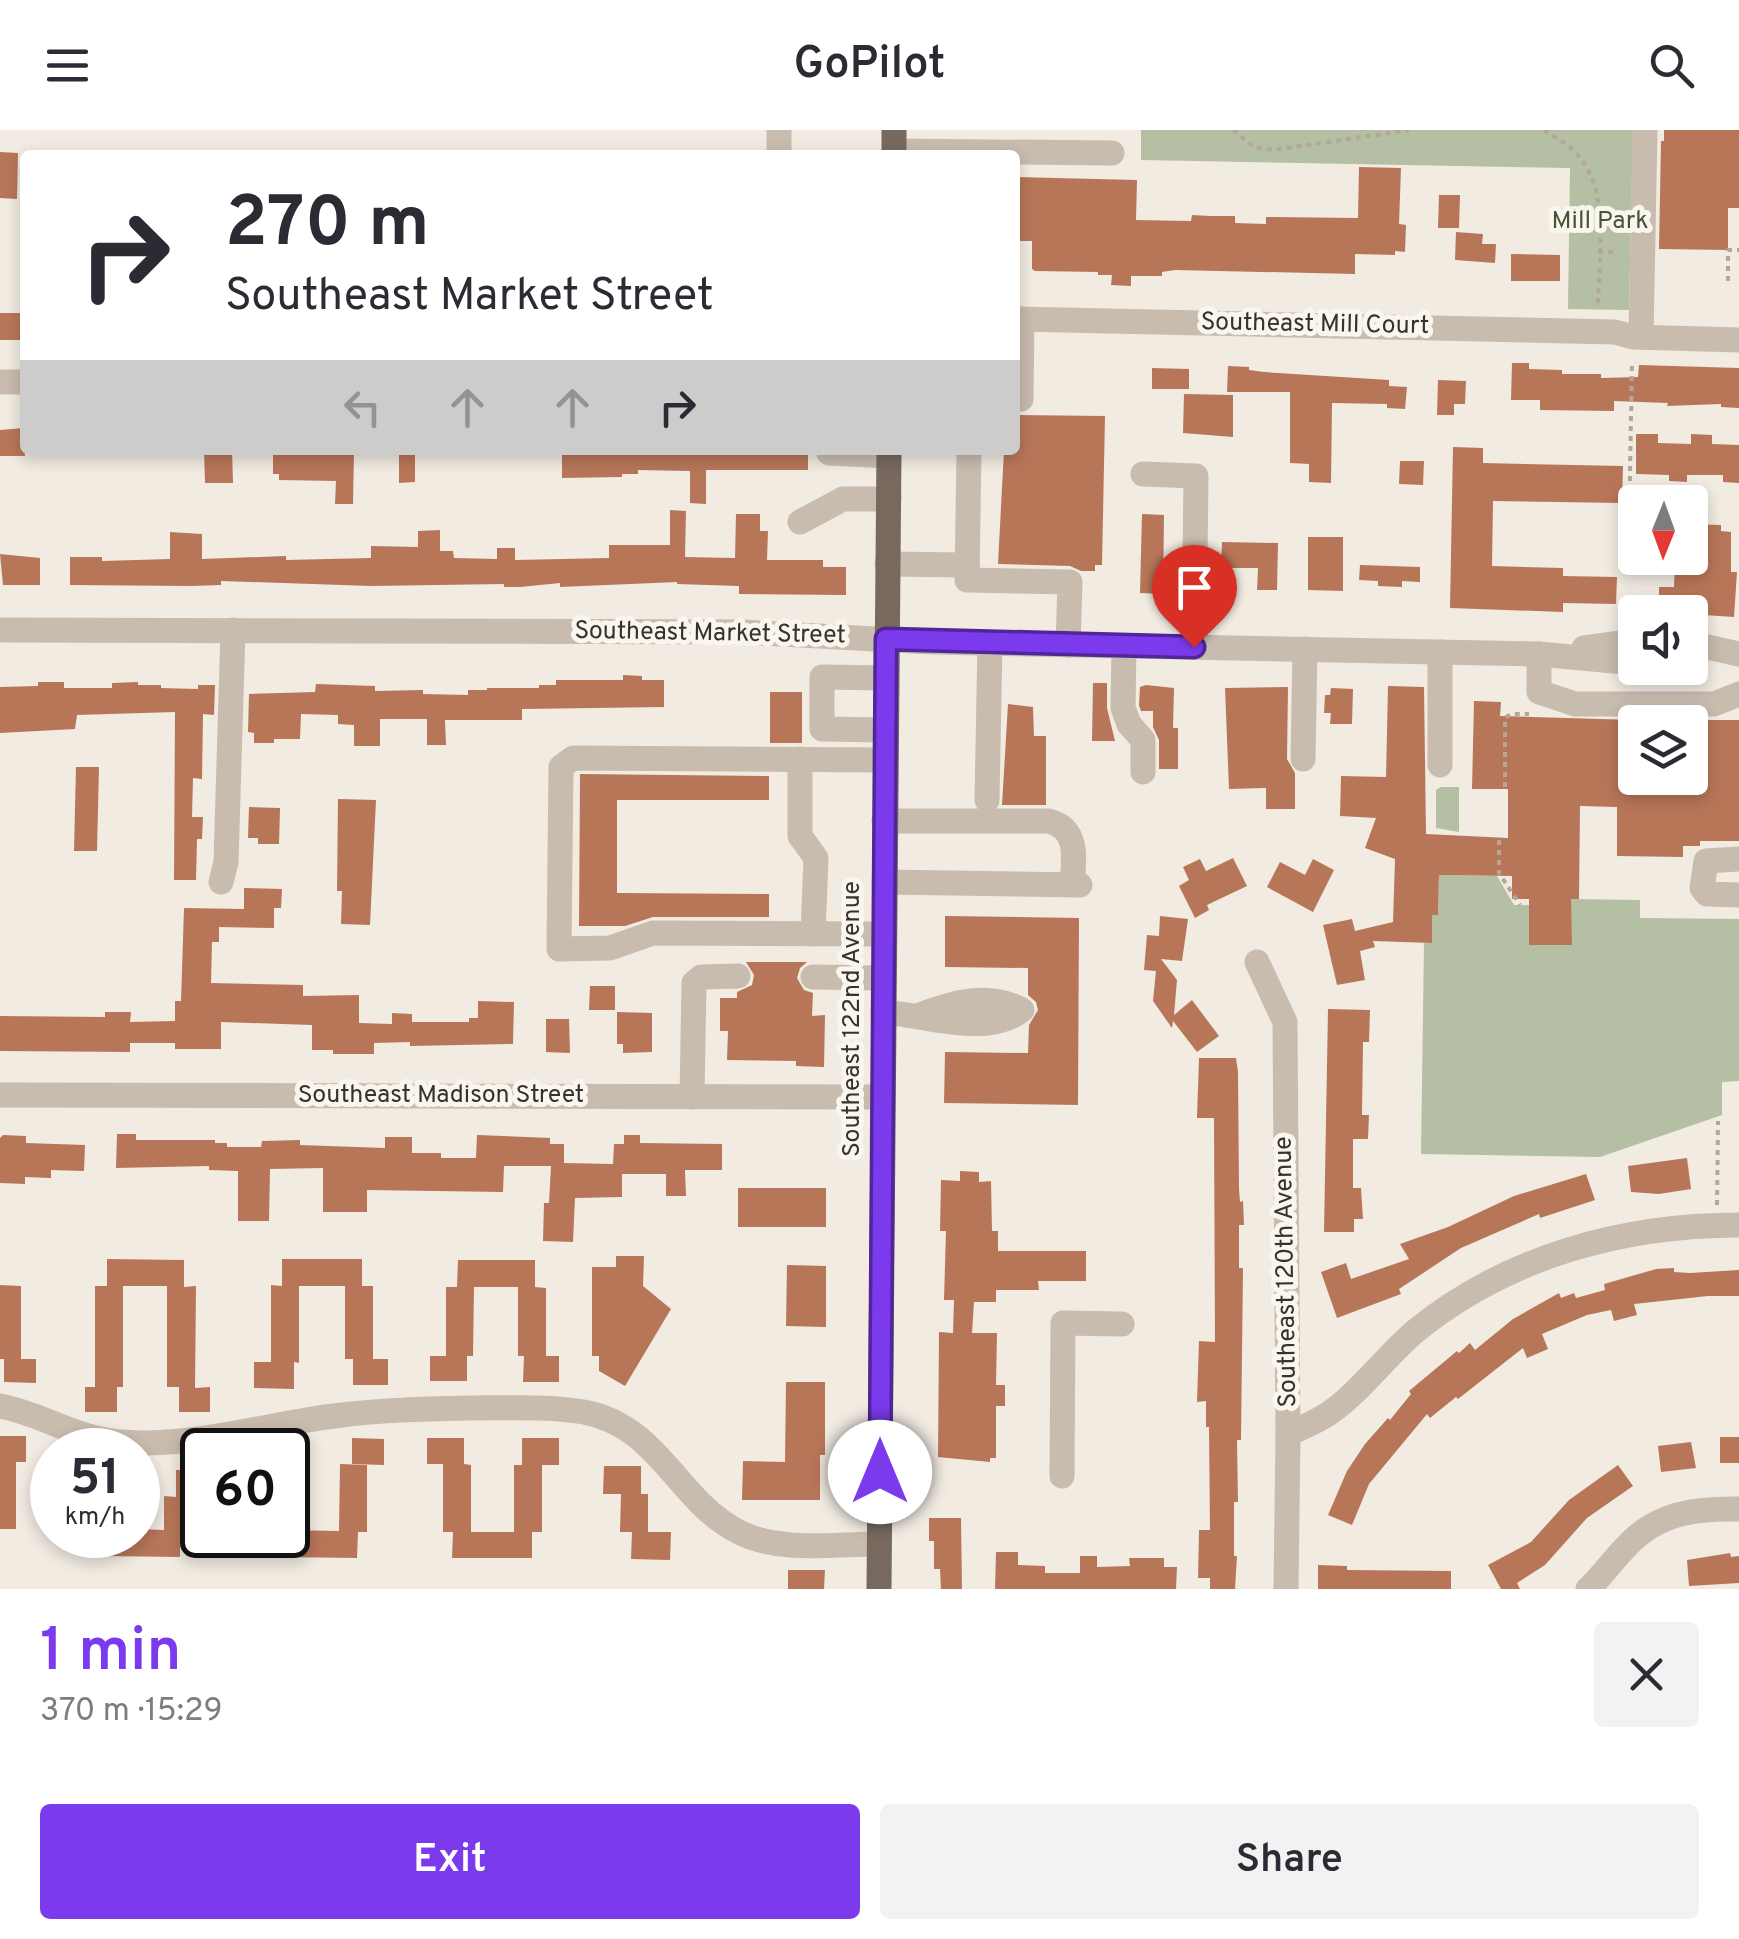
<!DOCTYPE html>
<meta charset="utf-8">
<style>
:root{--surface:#fff;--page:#f2f2f3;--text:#2b2b33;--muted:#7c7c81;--accent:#7c3aed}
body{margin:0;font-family:Overpass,sans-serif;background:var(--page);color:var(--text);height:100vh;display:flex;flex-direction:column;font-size:38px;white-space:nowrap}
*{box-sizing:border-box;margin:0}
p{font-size:32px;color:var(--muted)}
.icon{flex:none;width:55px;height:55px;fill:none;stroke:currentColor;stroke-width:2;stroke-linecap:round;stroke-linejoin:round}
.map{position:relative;height:1459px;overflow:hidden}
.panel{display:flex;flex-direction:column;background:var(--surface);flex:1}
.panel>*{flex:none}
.guide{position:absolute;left:20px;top:20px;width:1000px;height:305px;border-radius:10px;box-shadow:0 5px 15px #0003;background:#fff;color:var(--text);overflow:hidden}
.needle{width:65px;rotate:181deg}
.fabs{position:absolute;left:1618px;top:355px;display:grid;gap:20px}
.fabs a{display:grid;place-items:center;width:90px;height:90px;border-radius:10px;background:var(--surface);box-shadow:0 5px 15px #0003;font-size:50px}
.speed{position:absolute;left:30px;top:1298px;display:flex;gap:20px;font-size:50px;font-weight:700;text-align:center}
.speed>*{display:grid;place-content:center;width:130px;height:130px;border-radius:50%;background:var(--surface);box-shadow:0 5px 15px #0003;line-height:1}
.speed small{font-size:25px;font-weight:400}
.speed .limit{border:5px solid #111;border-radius:15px;background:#fff;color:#111}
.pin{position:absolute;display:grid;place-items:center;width:85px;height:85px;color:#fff;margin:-102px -42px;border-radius:50% 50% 50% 0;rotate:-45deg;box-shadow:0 0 10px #0007}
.pin .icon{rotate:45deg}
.me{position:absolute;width:110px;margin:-55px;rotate:0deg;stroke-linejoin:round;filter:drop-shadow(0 0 8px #0008)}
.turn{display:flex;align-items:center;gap:35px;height:210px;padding:0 40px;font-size:45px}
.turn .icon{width:130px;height:130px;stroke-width:2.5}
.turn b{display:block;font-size:70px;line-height:85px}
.lanes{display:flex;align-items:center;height:95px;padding:0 40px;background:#0003;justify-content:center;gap:50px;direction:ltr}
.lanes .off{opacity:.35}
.round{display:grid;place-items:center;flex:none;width:105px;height:105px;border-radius:10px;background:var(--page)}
.summary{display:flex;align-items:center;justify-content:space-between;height:170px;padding:0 40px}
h1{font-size:60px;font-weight:600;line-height:75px;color:var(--accent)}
.button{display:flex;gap:20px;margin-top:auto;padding:20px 40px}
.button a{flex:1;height:115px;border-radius:10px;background:var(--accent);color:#fff;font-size:40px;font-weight:600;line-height:115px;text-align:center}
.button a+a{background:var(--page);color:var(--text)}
header{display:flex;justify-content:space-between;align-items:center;height:130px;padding:0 40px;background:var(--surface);font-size:45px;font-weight:600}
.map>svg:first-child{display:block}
.green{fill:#b4bfa4}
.building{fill:#b87659}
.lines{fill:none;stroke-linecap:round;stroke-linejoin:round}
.path{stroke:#b4a699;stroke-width:4;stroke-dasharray:5 5;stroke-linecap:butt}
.minor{stroke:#c8bcaf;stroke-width:25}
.major{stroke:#78695f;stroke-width:25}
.route-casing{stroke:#51269a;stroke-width:25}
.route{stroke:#7c3aed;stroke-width:18}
.labels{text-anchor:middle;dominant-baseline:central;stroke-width:10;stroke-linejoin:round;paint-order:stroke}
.park-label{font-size:25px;fill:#465433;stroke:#f9f5ef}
.street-label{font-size:25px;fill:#38312c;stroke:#f9f5ef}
</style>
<header><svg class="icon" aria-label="menu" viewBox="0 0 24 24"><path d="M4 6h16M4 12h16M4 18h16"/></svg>GoPilot<svg class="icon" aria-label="search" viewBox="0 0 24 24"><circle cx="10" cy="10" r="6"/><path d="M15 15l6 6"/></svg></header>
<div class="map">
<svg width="1739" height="1459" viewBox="0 0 1739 1459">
<rect width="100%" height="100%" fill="#f1ebe2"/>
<g class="green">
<polygon points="1141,0 1633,0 1629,180 1568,179 1570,38 1141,30"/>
<polygon points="1441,657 1459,657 1459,702 1436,698 1436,660"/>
<polygon points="1439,745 1497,746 1514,775 1529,775 1530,815 1571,815 1571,769 1640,770 1640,788 1739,789 1739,951 1722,952 1722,985 1600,1027 1421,1024 1424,813 1432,813 1432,785 1438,784"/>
</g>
<g class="building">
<polygon points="1664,0 1739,0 1739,78 1728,78 1728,120 1659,119 1661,11 1664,11"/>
<polygon points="0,22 18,23 17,69 0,68"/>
<polygon points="1359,37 1401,38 1399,94 1406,95 1405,122 1395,121 1395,125 1355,124 1355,144 1175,140 1162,142 1162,146 1131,146 1131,156 1111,155 1112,145 1098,145 1098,142 1035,141 1032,139 1032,111 1015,111 1015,47 1137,50 1136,90 1191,91 1192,85 1210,86 1235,86 1235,93 1266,94 1266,87 1358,88"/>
<polygon points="1439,65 1460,65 1459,98 1438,98"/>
<polygon points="1456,102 1483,104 1482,114 1496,114 1495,133 1455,130"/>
<polygon points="1511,124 1560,125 1560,151 1511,151"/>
<rect x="0" y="183" width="25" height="27"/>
<polygon points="1512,233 1529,233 1529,239 1562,240 1562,244 1601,244 1601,248 1638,247 1639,235 1739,238 1739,278 1721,277 1721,274 1667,276 1668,273 1614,271 1614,281 1540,280 1540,270 1511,270"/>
<polygon points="1228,236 1249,237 1249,240 1264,242 1389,250 1389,256 1407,257 1405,279 1387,278 1387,274 1332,273 1331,353 1309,352 1309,334 1290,333 1290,262 1227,262"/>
<polygon points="1152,238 1189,239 1189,259 1152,259"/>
<polygon points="1438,250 1466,251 1465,274 1454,274 1454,285 1437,285"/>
<polygon points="1184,264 1233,265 1233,307 1183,303"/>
<polygon points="1015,285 1105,286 1102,435 1095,435 1095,441 1081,441 1070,436 998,434 1004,320 1015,320"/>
<polygon points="24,298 25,326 0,326 0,300"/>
<polygon points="1636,304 1658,304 1658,313 1691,314 1691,304 1712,305 1712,314 1739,315 1739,353 1723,352 1723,345 1687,345 1687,352 1669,351 1669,345 1636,344"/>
<polygon points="1453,317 1483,318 1483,333 1623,336 1622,373 1493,371 1492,436 1563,438 1563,446 1617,447 1616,474 1563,473 1563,482 1450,478"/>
<polygon points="204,320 232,320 233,353 205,353"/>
<polygon points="273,320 354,320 353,374 335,374 336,351 279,350 279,344 273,344"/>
<polygon points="399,320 415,320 415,352 399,353"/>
<polygon points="562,320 808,320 808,340 706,340 706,374 690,373 690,341 638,340 638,344 622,344 622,347 562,348"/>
<polygon points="1400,331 1424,331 1423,355 1399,354"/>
<polygon points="670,380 686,381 685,427 735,428 736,384 760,384 760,401 768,401 767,430 823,430 823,437 846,437 846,465 739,464 739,456 677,454 677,452 560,457 560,453 520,457 504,457 504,454 371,456 221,451 221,455 191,456 70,455 70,427 102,427 102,431 170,429 170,402 202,404 202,429 286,426 286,430 371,428 371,416 418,417 418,401 440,400 440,421 453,421 454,428 497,429 497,418 515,418 515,430 609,428 609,415 670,415"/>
<polygon points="1142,384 1164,385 1163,464 1140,463"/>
<polygon points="1690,394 1721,395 1721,401 1731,402 1731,442 1737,442 1734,487 1659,482 1659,457 1674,457 1675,429 1690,430"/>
<polygon points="1308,407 1343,407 1343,461 1308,460"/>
<polygon points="1222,412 1278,413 1277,460 1257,460 1258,438 1221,438"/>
<polygon points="0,424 40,428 40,455 3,455"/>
<polygon points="1360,435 1420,437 1420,452 1402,451 1402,457 1378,456 1378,451 1359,450"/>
<polygon points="623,545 642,546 642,550 664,550 664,577 522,579 522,590 445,590 446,615 427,615 427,589 380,589 380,616 354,616 354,595 338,594 338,585 301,584 300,609 274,609 274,613 254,613 254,603 248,602 249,564 315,562 316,554 375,556 375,561 423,560 423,564 468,565 468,560 487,560 487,558 539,558 539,555 556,555 556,550 623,550"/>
<polygon points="38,552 64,552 64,558 112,558 112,553 138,552 138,555 161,555 161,558 198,559 198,555 215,555 214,585 203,584 202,649 193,648 192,687 203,687 202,709 197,709 196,750 174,750 175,582 77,585 75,599 0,603 0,557 38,556"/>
<polygon points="1093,553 1107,553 1107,578 1115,611 1092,611"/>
<polygon points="1146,555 1174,558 1173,598 1178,598 1178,639 1159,639 1159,610 1153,597 1153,581 1141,581 1139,575 1140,557"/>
<polygon points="1388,556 1424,557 1426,704 1508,708 1508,659 1472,659 1474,571 1501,572 1500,586 1635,590 1635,648 1690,648 1690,590 1739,590 1739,711 1700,711 1700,716 1683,716 1683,727 1617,726 1617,677 1580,676 1579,769 1571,769 1572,815 1529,815 1529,769 1512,769 1512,746 1439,745 1438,785 1432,785 1432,813 1373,811 1375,817 1360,821 1365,850 1337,855 1323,795 1352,789 1355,801 1393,792 1395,729 1365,718 1376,688 1340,686 1341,646 1386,647"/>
<polygon points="1288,557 1287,629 1295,643 1295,679 1266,679 1266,658 1229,659 1225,558"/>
<polygon points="1331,558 1353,559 1352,594 1330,594 1331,583 1324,583 1325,565 1330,565"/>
<rect x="770" y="562" width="32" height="51"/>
<polygon points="1008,574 1033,577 1034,606 1046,606 1046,675 1002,675"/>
<polygon points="76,637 99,637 97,721 74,721"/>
<polygon points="580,644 769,646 769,670 617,670 617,763 769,764 769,787 653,787 625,796 579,796"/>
<polygon points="338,669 376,670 370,795 341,794 342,761 337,761"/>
<polygon points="249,677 280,678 279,714 258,714 258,708 248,708"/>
<polygon points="1233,728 1247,756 1207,775 1209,780 1195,788 1179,756 1189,750 1183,737 1200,729 1206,741"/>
<polygon points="1313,729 1334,740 1313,782 1267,757 1280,732 1305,745"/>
<polygon points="244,758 282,759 281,778 274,778 274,798 219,797 219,812 212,812 211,853 303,855 303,866 359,865 359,893 392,894 392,883 412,884 412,892 469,892 469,888 478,888 478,871 514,872 513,914 410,916 410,912 374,913 374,924 333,924 333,920 312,920 312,895 221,892 221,919 175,919 175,913 130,913 130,922 0,921 0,886 105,887 105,882 131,882 130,892 175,891 175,871 181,871 184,778 244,779"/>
<polygon points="945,786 1079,788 1078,975 944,973 945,922 1028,923 1029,895 1038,880 1036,872 1028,865 1028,838 945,837"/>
<polygon points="1160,786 1188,789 1182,831 1161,829 1177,850 1174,885 1192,870 1219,906 1197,922 1173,891 1172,898 1153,871 1156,841 1144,840 1147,805 1159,806"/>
<polygon points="746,832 807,832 800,838 797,848 804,860 813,863 812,886 825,885 824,937 796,936 796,931 727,930 728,901 720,901 720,868 737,868 737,862 752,855 754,845"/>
<polygon points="590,856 615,856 615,880 589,880"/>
<polygon points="1328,879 1370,880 1369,912 1363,912 1362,985 1369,985 1368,1009 1353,1009 1353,1058 1361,1058 1363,1089 1354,1089 1354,1102 1324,1102"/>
<polygon points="617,882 652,883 652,922 623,923 623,914 617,914"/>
<polygon points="546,889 569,889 570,923 546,922"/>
<polygon points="1199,928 1236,928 1238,942 1239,1059 1240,1072 1243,1071 1244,1095 1239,1095 1239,1138 1243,1138 1241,1310 1237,1310 1238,1372 1234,1372 1234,1426 1237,1426 1235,1459 1210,1459 1210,1448 1198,1448 1199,1400 1210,1400 1209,1297 1206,1297 1206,1271 1197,1272 1199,1211 1215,1212 1214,988 1197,988"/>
<polygon points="117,1004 136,1004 136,1010 215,1010 215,1013 227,1013 227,1017 261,1017 262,1011 300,1010 300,1015 385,1018 385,1007 412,1007 412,1023 441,1023 441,1028 476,1028 477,1005 550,1008 550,1014 564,1014 564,1033 613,1034 614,1014 624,1014 624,1005 640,1005 640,1013 722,1014 722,1040 685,1040 686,1066 666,1066 666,1044 622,1044 622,1067 575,1068 573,1112 543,1111 544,1073 549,1073 551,1036 504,1036 503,1062 367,1060 367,1082 323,1082 323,1038 270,1039 269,1091 238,1091 238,1041 209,1040 209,1036 116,1038"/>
<polygon points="3,1005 26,1006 26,1013 85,1015 84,1041 51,1040 51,1048 25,1047 25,1054 0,1053 0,1008"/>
<polygon points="1687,1028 1691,1059 1659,1064 1631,1062 1628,1036"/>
<polygon points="960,1041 979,1042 979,1052 991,1051 992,1101 998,1101 998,1121 1086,1121 1086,1151 1038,1151 1039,1160 996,1160 996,1172 974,1172 972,1203 997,1203 996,1255 1005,1255 1005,1276 996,1276 996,1328 990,1328 990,1332 938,1327 939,1202 953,1203 954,1170 944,1170 946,1101 940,1101 941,1050 960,1051"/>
<polygon points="1586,1044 1595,1070 1540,1088 1539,1084 1461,1118 1399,1159 1401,1164 1337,1188 1321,1142 1346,1133 1351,1149 1409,1129 1400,1114 1448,1097 1514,1066"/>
<rect x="738" y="1058" width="88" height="39"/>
<polygon points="616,1126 644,1126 643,1156 671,1179 625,1256 599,1241 599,1226 592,1226 592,1137 616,1137"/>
<polygon points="107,1129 184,1130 184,1157 196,1156 195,1258 210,1257 210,1282 179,1282 179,1257 167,1257 167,1156 123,1156 123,1257 117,1257 117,1282 85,1282 85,1257 95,1257 95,1156 107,1156"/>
<polygon points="282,1129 362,1129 362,1156 373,1156 373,1229 388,1229 388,1255 353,1255 353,1229 345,1229 345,1156 299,1156 299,1233 294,1232 294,1259 254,1258 254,1232 271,1232 271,1155 282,1156"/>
<polygon points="458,1130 535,1130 535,1157 546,1158 546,1226 559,1226 559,1252 523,1252 524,1226 518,1226 518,1157 474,1157 473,1226 467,1226 467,1251 430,1251 430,1226 446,1226 446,1157 457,1157"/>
<polygon points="787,1135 826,1136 826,1197 786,1196"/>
<polygon points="1674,1138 1674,1142 1690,1143 1739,1140 1739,1166 1708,1166 1634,1174 1637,1185 1614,1191 1611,1180 1587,1185 1542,1204 1548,1219 1527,1228 1523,1218 1458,1269 1456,1267 1430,1288 1427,1284 1369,1354 1352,1395 1328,1385 1347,1341 1365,1314 1388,1288 1390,1290 1411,1264 1409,1261 1457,1221 1459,1223 1470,1213 1475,1220 1513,1189 1559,1163 1561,1168 1574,1163 1576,1168 1605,1160 1604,1154 1656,1139"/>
<polygon points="0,1155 21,1156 21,1229 36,1229 36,1253 4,1252 4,1229 0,1229"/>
<polygon points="786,1252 825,1252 825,1325 820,1325 820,1370 742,1370 743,1331 785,1332"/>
<polygon points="0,1306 26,1306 26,1332 16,1332 16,1399 0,1399"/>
<rect x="1720" y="1307" width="19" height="26"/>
<polygon points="352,1308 384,1309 384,1335 352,1334"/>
<polygon points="427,1308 464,1308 464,1334 471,1335 471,1402 514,1402 514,1335 522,1335 522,1308 559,1308 559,1335 542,1335 542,1402 532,1402 532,1428 452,1428 453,1402 443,1402 443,1334 427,1334"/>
<polygon points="1691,1312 1696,1338 1661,1342 1658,1316"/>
<polygon points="340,1334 367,1335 367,1402 358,1402 357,1428 278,1427 278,1405 288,1405 288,1400 339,1401"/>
<polygon points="1618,1335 1633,1356 1587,1388 1545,1435 1517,1453 1520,1459 1501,1459 1488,1435 1531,1412 1569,1370"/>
<polygon points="604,1336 641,1336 641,1364 648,1364 648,1402 671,1402 670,1430 631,1429 632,1402 620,1402 621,1364 603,1364"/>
<polygon points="176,1340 202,1340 202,1367 192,1367 192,1400 180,1400 180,1427 102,1426 103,1405 138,1405 138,1399 164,1400 164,1366 176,1367"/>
<polygon points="929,1388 961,1388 962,1459 941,1459 940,1439 934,1439 934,1411 929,1411"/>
<polygon points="996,1422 1018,1422 1018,1435 1045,1436 1045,1443 1080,1443 1080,1426 1097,1426 1097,1437 1130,1436 1129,1428 1164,1428 1164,1437 1177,1437 1176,1459 995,1459"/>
<polygon points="1730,1423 1731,1427 1739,1426 1739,1453 1689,1456 1687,1430"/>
<polygon points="1318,1435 1347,1436 1347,1440 1451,1441 1451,1459 1318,1459"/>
<polygon points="788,1440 825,1440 824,1459 788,1459"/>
</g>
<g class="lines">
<g class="path">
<polyline points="1233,0 1254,17 1273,20 1409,0"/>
<path d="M 1544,0 C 1554,7 1568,14 1576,23 C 1612,61 1598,130 1598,177"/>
<polyline points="1598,122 1618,122"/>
<polyline points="1728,151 1728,120 1739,120"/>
<polyline points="1629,401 1632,231"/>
<polyline points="1505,657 1505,588 1511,584 1529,584"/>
<polyline points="1499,710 1499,743 1520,775"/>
<polyline points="1717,1075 1718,991"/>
</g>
<g class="minor">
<polyline points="894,21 1112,23"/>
<polyline points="779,25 779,0"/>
<polyline points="1015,189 1615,202 1633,207 1739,210"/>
<polyline points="1641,207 1645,0"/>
<polyline points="0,252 25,252"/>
<polyline points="1015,269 1021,269 1022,189"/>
<polyline points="829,320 829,323 889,326"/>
<polyline points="969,320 967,450 1070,452 1068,515"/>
<polyline points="1143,344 1196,346 1194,517"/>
<polyline points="800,392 843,369 889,369"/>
<polyline points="887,434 967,435"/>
<polyline points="0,500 742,502 932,512 1539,524 1635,533"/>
<polyline points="1690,513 1739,524"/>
<polyline points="1124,516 1123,578 1129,594 1143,610 1143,642"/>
<polyline points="1584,518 1635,511"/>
<polyline points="1539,524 1539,562 1575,574 1714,574 1739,564"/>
<polyline points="885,600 822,599 822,547 886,548"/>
<polyline points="800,629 800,706 816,728 813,804"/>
<polyline points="1303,629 1305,519"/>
<polyline points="1440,635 1440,522"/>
<polyline points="987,670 990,513"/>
<path d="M 884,691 L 1049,691 C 1079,699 1074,728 1072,754"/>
<polyline points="1739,729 1706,731 1702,758 1707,764 1739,765"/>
<polyline points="221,752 226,732 233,500"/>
<polyline points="884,752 1080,755"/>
<polyline points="883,804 653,803 610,818 559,819 561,637 573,628 885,630"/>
<polyline points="1257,832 1285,892 1288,1304 1286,1459"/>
<polyline points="813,847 883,848"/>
<path d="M 883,882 C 925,885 987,908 1022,880 C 989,862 953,872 920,885"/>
<polyline points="0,965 882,967"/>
<polyline points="692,967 694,853 701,847 738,846"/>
<path d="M 0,1276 C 28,1281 52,1294 79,1303 C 100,1311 124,1313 146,1313 C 210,1312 271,1294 334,1286 C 379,1280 425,1279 470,1278 C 508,1278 547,1276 584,1282 C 659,1296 677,1370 737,1401 C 777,1423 835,1414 879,1414"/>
<path d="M 1288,1304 C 1300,1298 1312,1294 1323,1287 C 1355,1269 1387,1224 1418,1199 C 1509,1126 1624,1095 1739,1095"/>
<polyline points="1062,1346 1063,1193 1122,1194"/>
<path d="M 1588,1459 C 1602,1446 1612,1431 1625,1418 C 1656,1383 1695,1378 1739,1379"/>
</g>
<g class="major">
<polyline points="894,25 894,0"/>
<polyline points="879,1459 889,320"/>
</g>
</g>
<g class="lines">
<defs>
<polyline id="route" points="880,1342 886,509 1194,517"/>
</defs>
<use href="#route" class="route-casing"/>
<use href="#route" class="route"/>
</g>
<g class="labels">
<g class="park-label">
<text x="1600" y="92">Mill Park</text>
</g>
<g class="street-label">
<text transform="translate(1315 195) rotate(1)">Southeast Mill Court</text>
<text transform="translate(710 504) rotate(1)">Southeast Market Street</text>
<text transform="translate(853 889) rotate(-90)">Southeast 122nd Avenue</text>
<text x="441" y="966">Southeast Madison Street</text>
<text transform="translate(1287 1142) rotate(-91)">Southeast 120th Avenue</text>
</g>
</g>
</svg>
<div class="fabs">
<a><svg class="needle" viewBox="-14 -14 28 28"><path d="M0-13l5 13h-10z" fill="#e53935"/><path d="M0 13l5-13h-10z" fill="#7c7c81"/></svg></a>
<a><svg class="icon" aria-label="sound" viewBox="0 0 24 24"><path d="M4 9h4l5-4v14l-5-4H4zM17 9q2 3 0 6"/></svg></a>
<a><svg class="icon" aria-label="layers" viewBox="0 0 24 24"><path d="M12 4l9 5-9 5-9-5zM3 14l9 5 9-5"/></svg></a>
</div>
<div class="speed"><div>51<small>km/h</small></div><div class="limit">60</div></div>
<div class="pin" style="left:1194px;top:517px;background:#d93025"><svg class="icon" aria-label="arrive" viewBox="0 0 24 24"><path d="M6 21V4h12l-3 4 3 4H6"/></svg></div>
<svg class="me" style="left:880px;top:1342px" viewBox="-20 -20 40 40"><circle r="19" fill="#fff"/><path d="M0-13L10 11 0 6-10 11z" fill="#7c3aed"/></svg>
<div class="guide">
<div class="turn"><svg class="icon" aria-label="right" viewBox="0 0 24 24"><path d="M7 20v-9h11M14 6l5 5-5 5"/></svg><div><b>270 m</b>Southeast Market Street</div></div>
<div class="lanes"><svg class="icon off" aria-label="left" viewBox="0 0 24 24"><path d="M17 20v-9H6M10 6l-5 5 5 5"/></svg><svg class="icon off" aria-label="ahead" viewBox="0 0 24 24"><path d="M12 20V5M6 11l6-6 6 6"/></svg><svg class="icon off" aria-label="ahead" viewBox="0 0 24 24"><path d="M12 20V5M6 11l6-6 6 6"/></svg><svg class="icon" aria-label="right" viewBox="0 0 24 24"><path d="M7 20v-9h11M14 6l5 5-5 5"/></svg></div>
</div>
</div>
<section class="panel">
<div class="summary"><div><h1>1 min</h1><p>370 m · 15:29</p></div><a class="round"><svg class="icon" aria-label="close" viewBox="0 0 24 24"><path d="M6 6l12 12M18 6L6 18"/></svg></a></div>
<div class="button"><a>Exit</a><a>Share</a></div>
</section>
